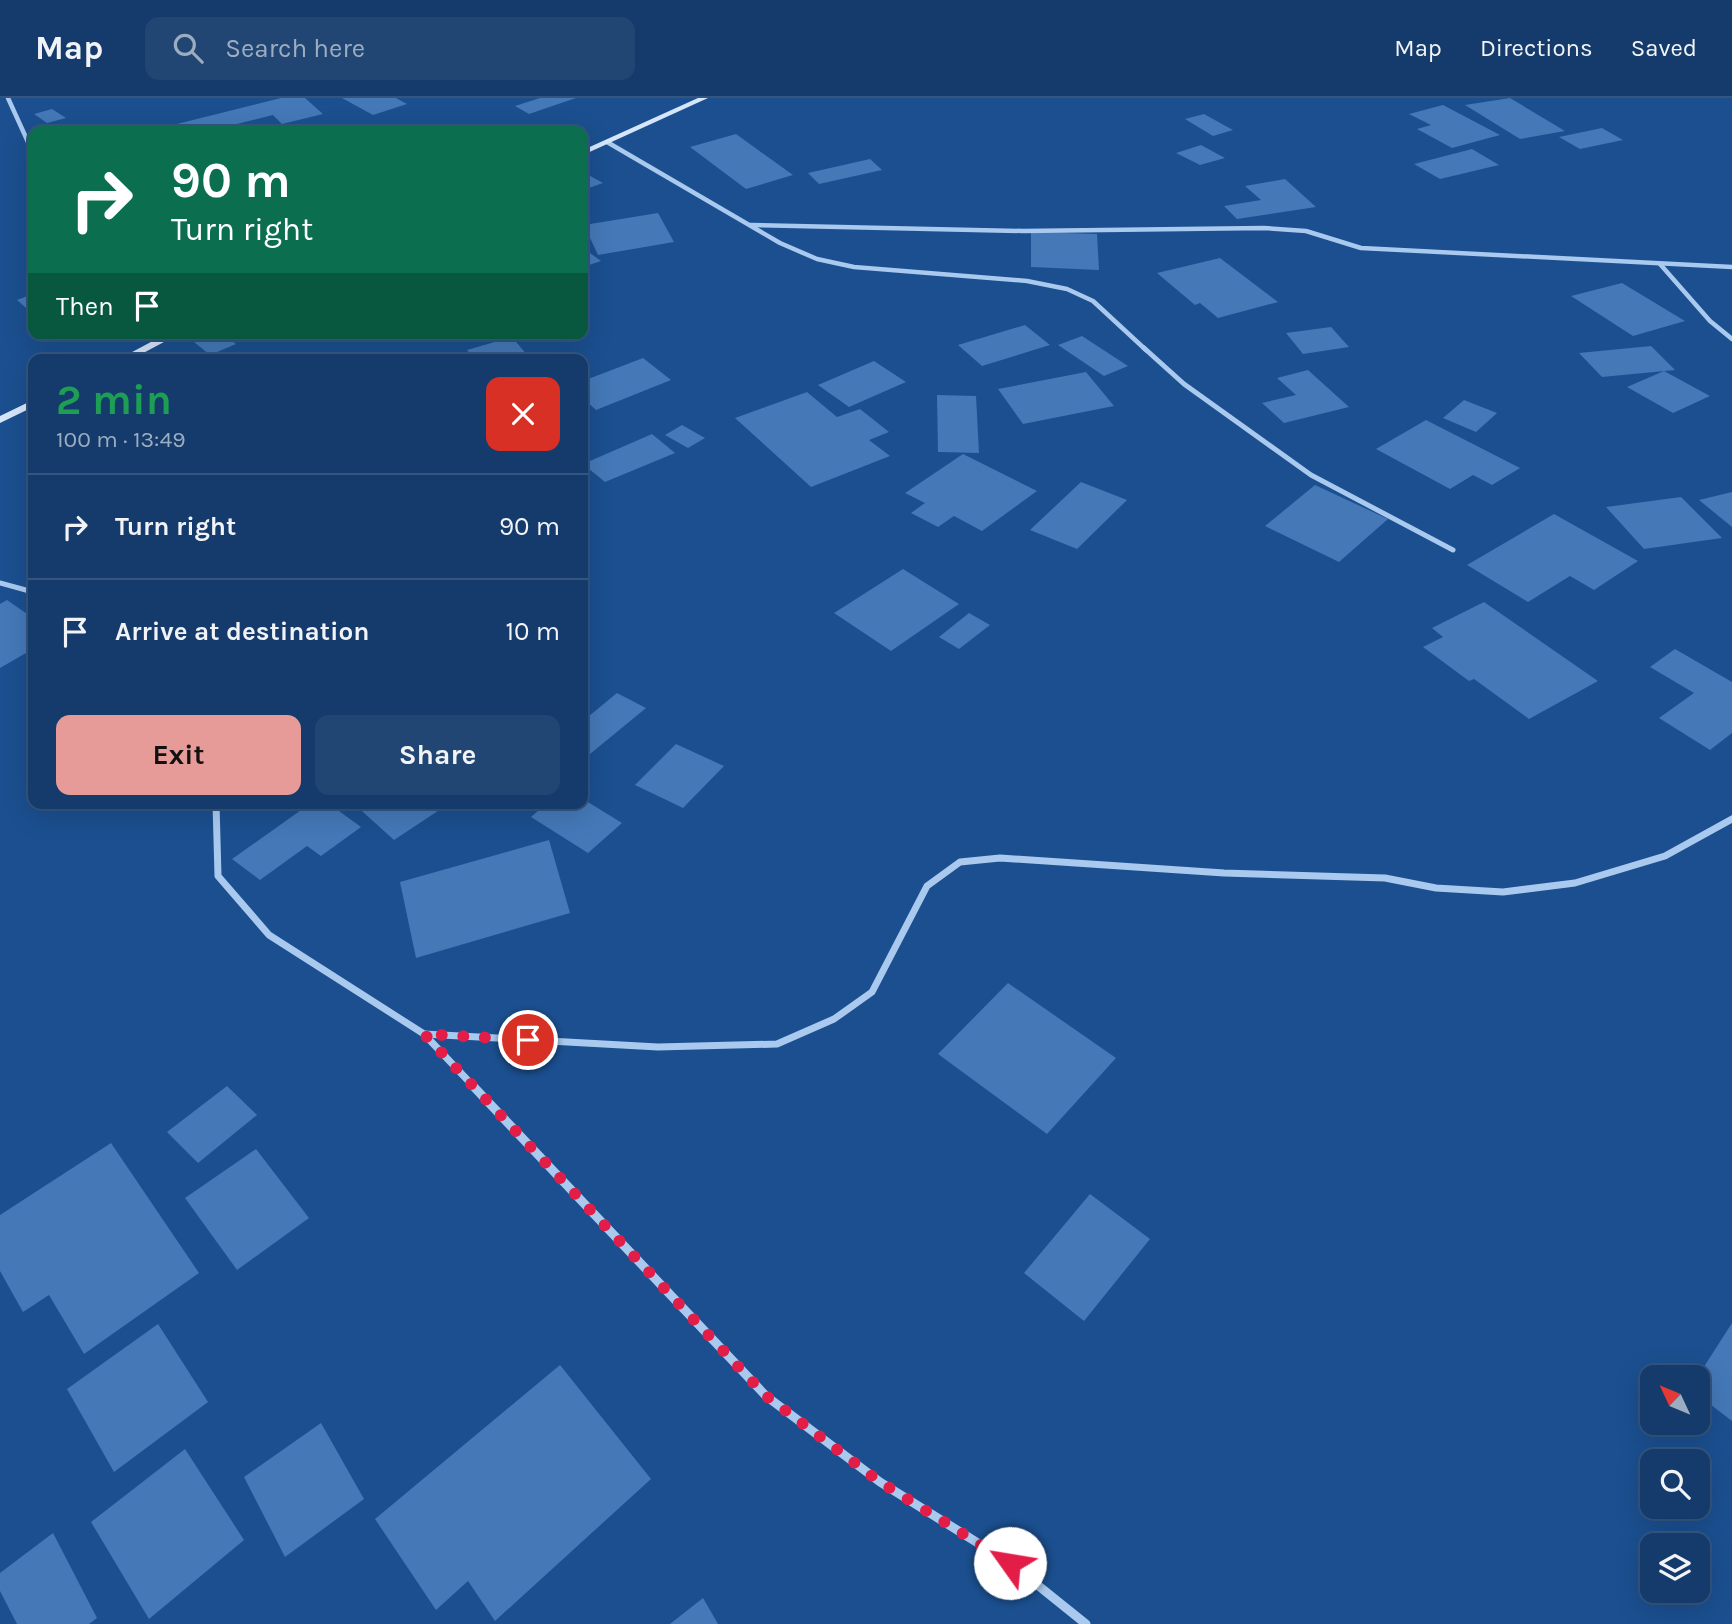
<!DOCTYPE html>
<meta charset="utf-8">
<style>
:root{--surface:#143b6b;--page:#214673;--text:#f1f3f6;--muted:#9dadc1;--line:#33557e;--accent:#e69b98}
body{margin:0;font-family:Karla,sans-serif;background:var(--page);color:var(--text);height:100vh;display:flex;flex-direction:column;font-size:26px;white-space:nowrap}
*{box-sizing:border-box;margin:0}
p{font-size:23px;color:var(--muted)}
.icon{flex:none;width:38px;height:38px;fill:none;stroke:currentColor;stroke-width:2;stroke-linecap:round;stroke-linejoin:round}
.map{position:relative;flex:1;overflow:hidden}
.panel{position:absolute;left:28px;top:256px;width:560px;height:455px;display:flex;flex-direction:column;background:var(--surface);border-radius:14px;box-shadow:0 7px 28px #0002,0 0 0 2px var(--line)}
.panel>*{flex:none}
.hud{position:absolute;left:28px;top:28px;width:560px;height:214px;border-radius:14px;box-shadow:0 7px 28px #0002,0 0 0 2px var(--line);background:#0b6e4f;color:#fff;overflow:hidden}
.needle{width:46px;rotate:314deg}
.controls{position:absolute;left:1640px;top:1267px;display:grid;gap:14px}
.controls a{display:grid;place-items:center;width:70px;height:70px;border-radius:14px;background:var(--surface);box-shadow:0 7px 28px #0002,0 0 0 2px var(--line);font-size:35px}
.pin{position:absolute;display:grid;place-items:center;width:60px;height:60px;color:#fff;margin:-30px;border:4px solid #fff;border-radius:50%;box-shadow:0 2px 7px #0007}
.me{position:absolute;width:77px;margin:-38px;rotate:302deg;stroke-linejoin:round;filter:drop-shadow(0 0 5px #0008)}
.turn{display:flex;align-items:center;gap:24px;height:147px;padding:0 28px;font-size:32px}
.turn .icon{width:91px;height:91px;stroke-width:2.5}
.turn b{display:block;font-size:49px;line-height:60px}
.then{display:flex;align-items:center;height:66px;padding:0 28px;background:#0003;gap:14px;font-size:26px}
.round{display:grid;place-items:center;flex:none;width:74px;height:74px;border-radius:14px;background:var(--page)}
.overview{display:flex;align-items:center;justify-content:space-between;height:119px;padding:0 28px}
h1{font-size:42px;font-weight:700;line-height:52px;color:#1e9e55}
.button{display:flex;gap:14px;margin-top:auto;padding:14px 28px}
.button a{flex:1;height:80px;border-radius:14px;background:var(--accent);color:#111;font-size:28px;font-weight:700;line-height:80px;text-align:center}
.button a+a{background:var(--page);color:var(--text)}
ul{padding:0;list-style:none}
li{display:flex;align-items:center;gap:21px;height:105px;padding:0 28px;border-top:2px solid var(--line)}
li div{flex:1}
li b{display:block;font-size:26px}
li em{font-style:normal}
header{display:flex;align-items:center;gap:42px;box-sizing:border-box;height:98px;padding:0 35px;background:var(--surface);border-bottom:2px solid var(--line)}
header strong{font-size:33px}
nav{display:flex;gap:38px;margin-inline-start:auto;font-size:24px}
.search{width:490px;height:63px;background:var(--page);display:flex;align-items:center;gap:18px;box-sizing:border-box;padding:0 24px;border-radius:14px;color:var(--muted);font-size:26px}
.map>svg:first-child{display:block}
.building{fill:#4478b7}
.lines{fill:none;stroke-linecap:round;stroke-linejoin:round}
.street-far3{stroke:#a9c9ee;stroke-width:4.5}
.street-far2{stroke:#a9c9ee;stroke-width:5}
.street-far1{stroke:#a9c9ee;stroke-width:7}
.street{stroke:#a9c9ee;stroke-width:9}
.secondary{fill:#d6e6fa;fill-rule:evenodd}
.route{stroke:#e11d48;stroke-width:12;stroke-dasharray:0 21.6}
</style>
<header>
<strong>Map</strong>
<div class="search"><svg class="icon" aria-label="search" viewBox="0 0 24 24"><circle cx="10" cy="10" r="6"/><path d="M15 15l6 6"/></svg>Search here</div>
<nav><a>Map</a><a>Directions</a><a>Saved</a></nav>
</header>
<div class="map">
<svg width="1732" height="1526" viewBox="0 0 1732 1526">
<rect width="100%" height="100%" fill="#1b4f8f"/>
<g class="building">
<polygon points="281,0 305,0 323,16 282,26 273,17 208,33 149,33"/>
<polygon points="342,0 396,0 407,6 373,17"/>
<polygon points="540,0 576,0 529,16 515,8"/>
<polygon points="1510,0 1565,33 1520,41 1465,7"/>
<polygon points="1443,7 1500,37 1452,50 1417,31 1431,27 1409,16"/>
<polygon points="52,11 66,20 47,25 34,16"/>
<polygon points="1204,16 1233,32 1213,38 1185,21"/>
<polygon points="1602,30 1623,42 1580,51 1559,39"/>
<polygon points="736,36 793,77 746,91 690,49"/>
<polygon points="1201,47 1225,60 1200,67 1176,55"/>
<polygon points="1472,51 1499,67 1440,81 1414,66"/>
<polygon points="870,61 882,72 819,86 808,75"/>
<polygon points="583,74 603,85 583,92"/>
<polygon points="1285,81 1316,109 1237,121 1224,108 1261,102 1245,88"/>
<polygon points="658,115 674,144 598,157 584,127"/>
<polygon points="1031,134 1097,136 1099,172 1031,169"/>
<polygon points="583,150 601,163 583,169"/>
<polygon points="1220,160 1278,204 1218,220 1200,205 1195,207 1157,175"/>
<polygon points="1622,185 1685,223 1633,238 1571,198"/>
<polygon points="33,196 33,216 17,202"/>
<polygon points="1025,227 1050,247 982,268 958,247"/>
<polygon points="1331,229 1349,249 1303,256 1286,235"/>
<polygon points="199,236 223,236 236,246 210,257 189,240"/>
<polygon points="1082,238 1128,268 1104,278 1058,247"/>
<polygon points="512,239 528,258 517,261 474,261 467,252"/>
<polygon points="1651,248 1675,272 1602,279 1579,255"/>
<polygon points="643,260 671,282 596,312 583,300 583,283"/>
<polygon points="874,263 906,284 849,309 818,287"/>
<polygon points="1308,272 1349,309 1284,325 1262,305 1296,297 1277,280"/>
<polygon points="1664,273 1710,298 1673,315 1627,289"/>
<polygon points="1086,274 1114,308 1023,326 998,291"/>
<polygon points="807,294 837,319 860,311 889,334 869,342 890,358 811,389 735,320"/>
<polygon points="937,297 976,298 979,355 938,354"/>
<polygon points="1464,302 1497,315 1476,334 1443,320"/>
<polygon points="1426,322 1520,370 1492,387 1473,377 1450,391 1376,351"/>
<polygon points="682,327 705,340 688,350 665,337"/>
<polygon points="652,336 675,355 605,384 583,366"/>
<polygon points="963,356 1037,393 982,433 954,418 938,429 911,415 925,405 905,395"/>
<polygon points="1081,384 1127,402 1077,451 1030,432"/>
<polygon points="1315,387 1388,421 1339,464 1265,428"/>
<polygon points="1732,394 1732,429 1699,402"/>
<polygon points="1681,399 1722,440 1644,451 1606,409"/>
<polygon points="1554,416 1638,463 1594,492 1570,478 1528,504 1467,467"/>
<polygon points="903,471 959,506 891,553 834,515"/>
<polygon points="7,502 33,520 33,551 0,570 0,506"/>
<polygon points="1484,504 1598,583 1529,621 1474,581 1469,583 1423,549 1443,539 1432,530"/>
<polygon points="969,515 990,527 959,551 939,539"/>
<polygon points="1675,551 1732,584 1732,635 1710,652 1659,620 1694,595 1650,569"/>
<polygon points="617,595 646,610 590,656 583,652 583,623"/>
<polygon points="676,646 724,668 683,710 635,687"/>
<polygon points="583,701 622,725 588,755 531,719 547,705 583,705"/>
<polygon points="311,705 328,705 361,729 321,758 307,748 260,782 232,761"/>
<polygon points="353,705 450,705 394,742"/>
<polygon points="549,742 570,815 416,860 400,784"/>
<polygon points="1008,885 1116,960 1047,1036 938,956"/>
<polygon points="227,988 257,1017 198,1065 167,1034"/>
<polygon points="111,1045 199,1175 84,1256 49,1197 23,1214 0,1173 0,1117"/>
<polygon points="256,1051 309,1120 237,1172 185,1100"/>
<polygon points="1090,1096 1150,1141 1084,1223 1024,1175"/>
<polygon points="1732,1225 1732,1323 1698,1297 1698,1278"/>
<polygon points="158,1226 208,1304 114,1374 67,1291"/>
<polygon points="560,1267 651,1381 495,1523 468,1483 436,1512 375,1421"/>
<polygon points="321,1325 364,1401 285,1459 244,1379"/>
<polygon points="185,1351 244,1442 149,1521 91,1424"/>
<polygon points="53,1435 97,1520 89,1526 17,1526 0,1493 0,1475"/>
<polygon points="703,1500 718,1526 670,1526"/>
</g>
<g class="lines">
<g class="street-far3">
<polyline points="8,0 33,55"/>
<polyline points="607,44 780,145 817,161 854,169 1027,183 1067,191 1093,203 1146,252"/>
<polyline points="750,127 1023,133 1264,130 1306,133 1361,150 1732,169"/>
<polyline points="1660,166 1710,223 1732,241"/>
</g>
<g class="street-far2">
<polyline points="1144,250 1184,286 1311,377 1453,452"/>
<polyline points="0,485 33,494"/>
</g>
<g class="street-far1">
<polyline points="216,705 218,778 269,837 424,936 476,991"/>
<polyline points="424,936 658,949 777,946 834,921 872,894 927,788 960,764 1000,760 1224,775 1385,780 1436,790 1503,794 1575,785 1665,758 1732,721"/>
</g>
<polyline class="street" points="474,989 766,1298 880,1384 1010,1465 1086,1526"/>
<g class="secondary">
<polygon points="698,0 708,0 583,57 583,52"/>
<polygon points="166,236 179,236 132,261 119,261"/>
<polygon points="33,302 33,309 0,325 0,318"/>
</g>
</g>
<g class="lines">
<polyline class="route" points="528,942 424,936 766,1298 880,1384 1010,1465"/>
</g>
</svg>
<div class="controls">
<a><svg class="needle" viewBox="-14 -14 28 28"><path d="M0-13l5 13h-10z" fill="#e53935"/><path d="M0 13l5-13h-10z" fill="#9dadc1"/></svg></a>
<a><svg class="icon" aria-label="search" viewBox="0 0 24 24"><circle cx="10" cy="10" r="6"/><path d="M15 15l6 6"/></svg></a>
<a><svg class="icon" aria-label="layers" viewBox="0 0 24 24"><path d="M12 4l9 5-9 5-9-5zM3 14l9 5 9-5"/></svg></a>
</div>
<div class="pin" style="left:528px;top:942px;background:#d93025"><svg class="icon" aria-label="arrive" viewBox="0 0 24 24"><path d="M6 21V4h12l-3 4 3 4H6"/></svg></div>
<svg class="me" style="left:1010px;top:1465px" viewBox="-20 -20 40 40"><circle r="19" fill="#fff"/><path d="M0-13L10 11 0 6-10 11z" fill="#e11d48"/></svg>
<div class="hud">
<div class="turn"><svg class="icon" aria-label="right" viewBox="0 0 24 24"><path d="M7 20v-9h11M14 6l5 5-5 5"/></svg><div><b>90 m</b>Turn right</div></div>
<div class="then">Then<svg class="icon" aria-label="arrive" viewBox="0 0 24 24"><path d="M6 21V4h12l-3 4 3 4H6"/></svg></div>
</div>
<section class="panel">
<div class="overview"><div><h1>2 min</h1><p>100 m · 13:49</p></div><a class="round" style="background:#d93025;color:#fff"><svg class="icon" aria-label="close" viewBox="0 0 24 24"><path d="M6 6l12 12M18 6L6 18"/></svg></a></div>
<ul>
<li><svg class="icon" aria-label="right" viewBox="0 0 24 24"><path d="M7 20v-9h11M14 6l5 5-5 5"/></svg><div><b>Turn right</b></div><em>90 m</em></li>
<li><svg class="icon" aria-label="arrive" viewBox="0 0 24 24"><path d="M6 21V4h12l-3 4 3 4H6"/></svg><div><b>Arrive at destination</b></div><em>10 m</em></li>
</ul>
<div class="button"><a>Exit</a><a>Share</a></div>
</section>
</div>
